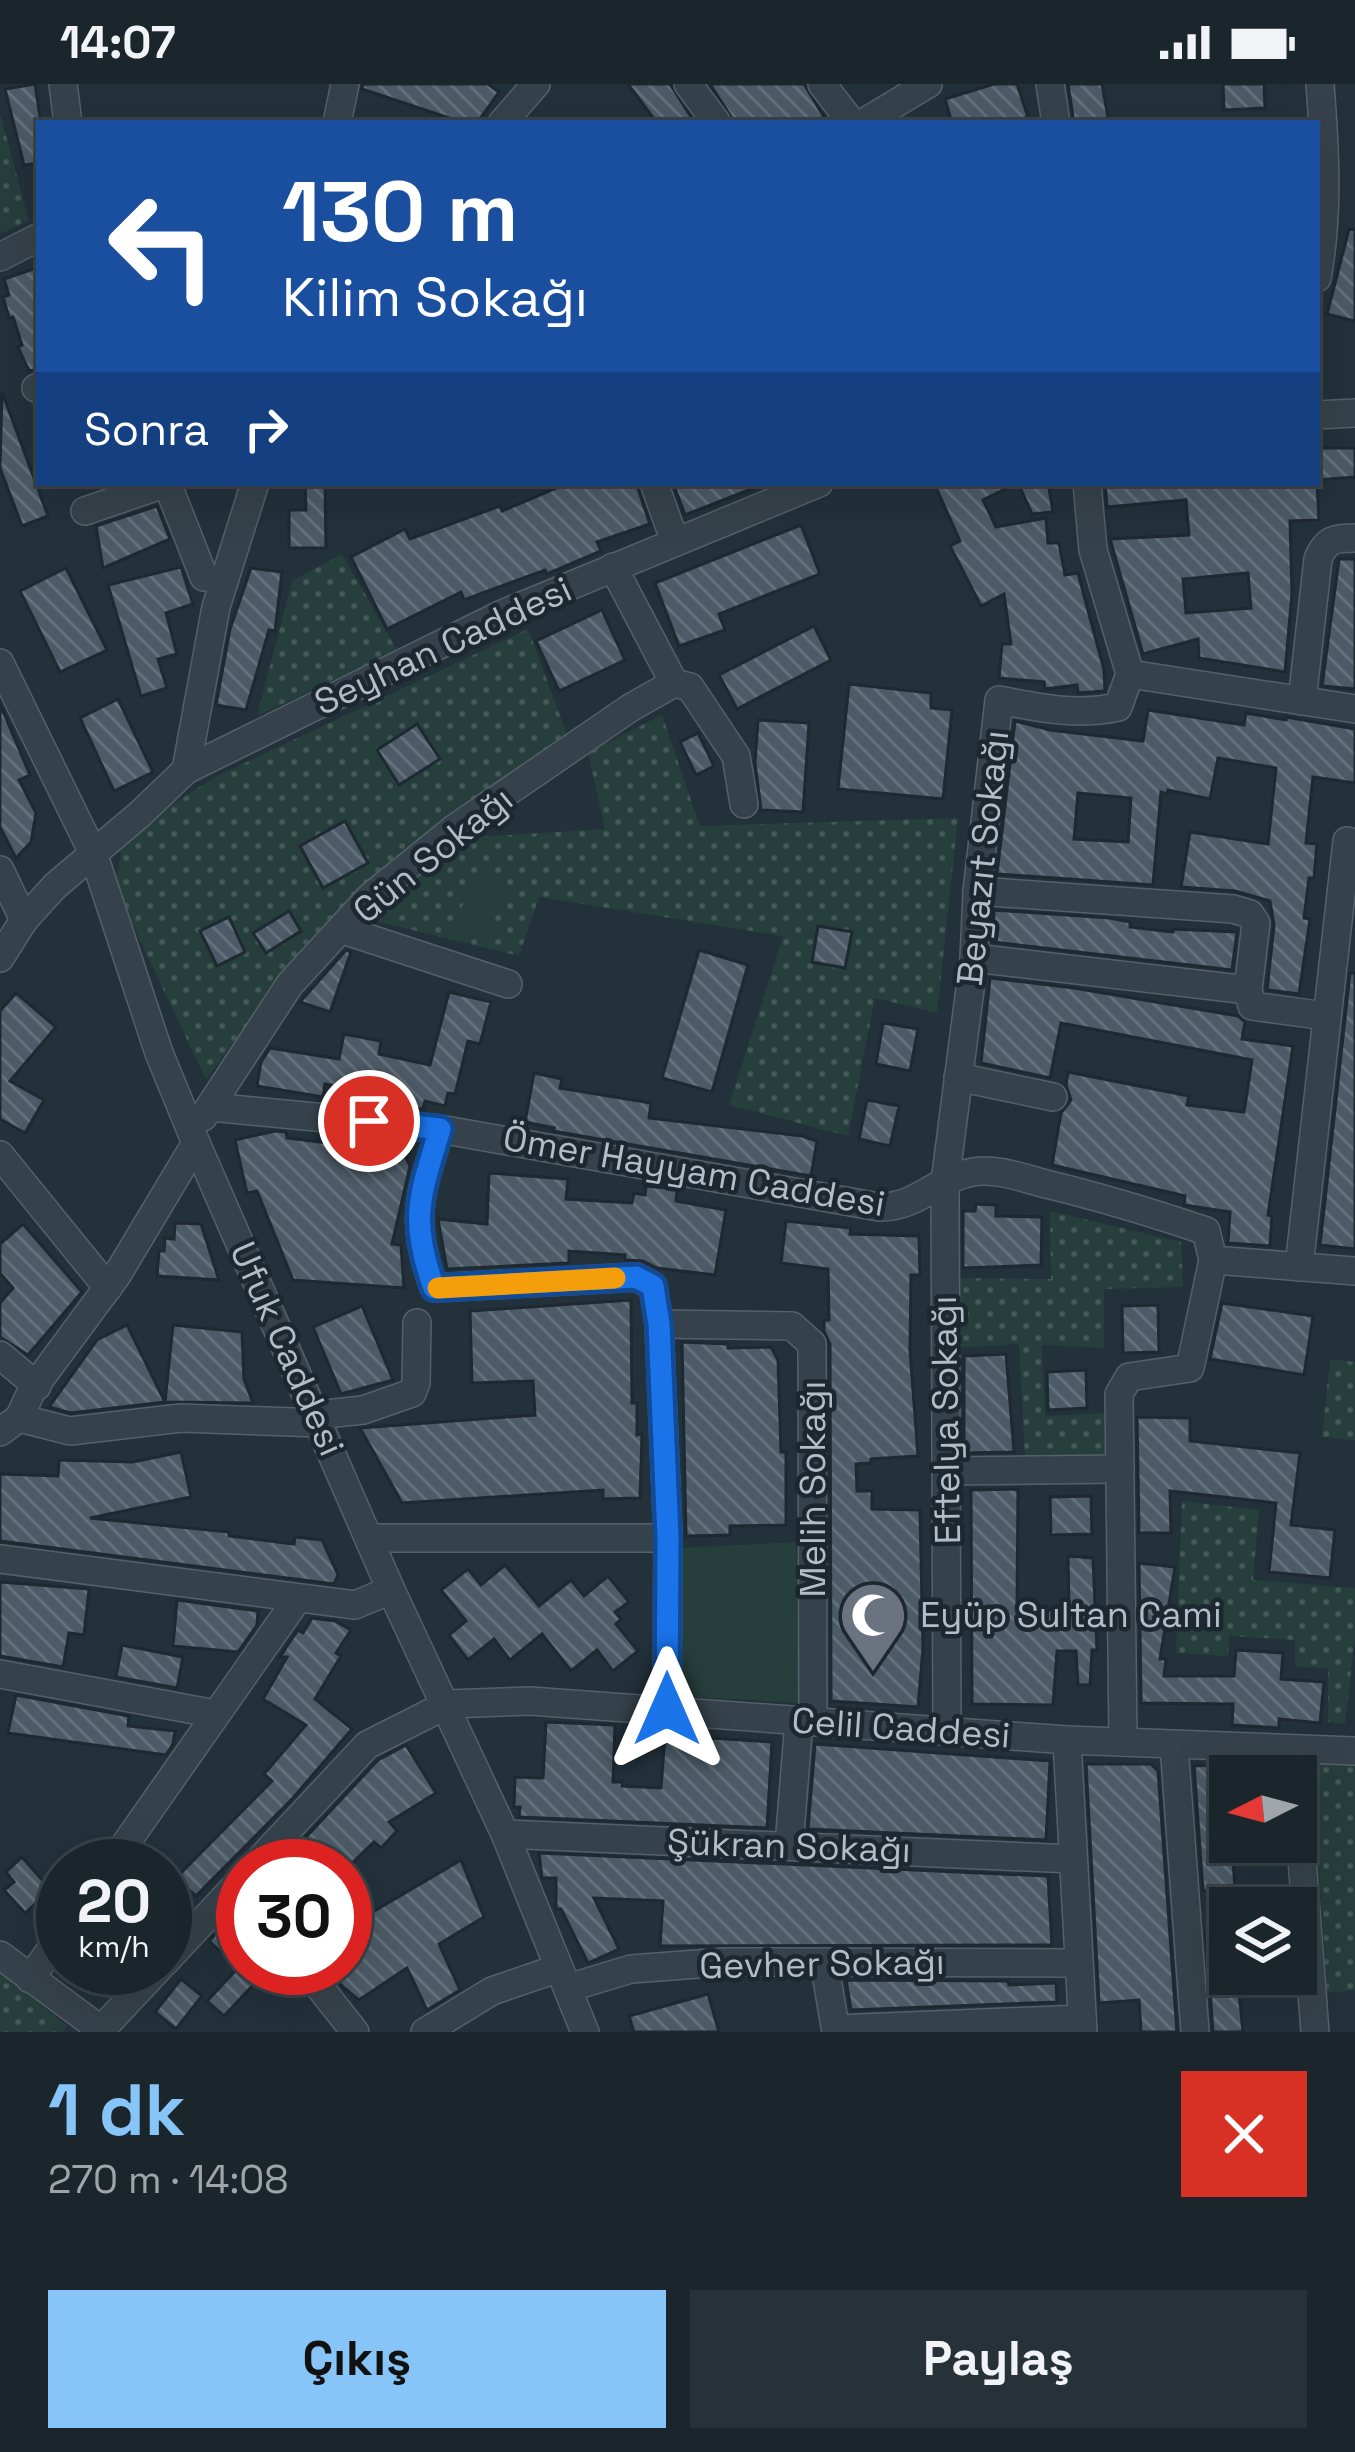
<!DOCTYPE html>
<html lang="tr">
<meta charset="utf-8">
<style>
:root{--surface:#1a252c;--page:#273138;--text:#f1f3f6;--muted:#9fa5a9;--line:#384248;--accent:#87c4f7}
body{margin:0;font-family:"Space Grotesk",sans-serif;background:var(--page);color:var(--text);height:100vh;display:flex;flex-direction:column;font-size:45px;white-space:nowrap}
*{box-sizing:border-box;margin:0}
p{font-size:39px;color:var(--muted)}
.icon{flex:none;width:66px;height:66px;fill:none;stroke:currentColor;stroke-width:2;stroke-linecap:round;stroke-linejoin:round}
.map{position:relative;height:1948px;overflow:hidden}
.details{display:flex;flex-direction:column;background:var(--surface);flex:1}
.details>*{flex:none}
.hud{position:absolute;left:36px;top:36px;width:1284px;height:366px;border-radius:0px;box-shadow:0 12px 48px #0002,0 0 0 3px var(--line);background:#1a4fa0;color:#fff;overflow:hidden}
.needle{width:78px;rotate:264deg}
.fabs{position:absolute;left:1209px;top:1671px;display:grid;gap:24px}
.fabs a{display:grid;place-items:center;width:108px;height:108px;border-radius:0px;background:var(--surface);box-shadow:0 12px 48px #0002,0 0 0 3px var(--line);font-size:60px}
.speed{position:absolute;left:36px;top:1755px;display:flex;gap:24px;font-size:60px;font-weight:700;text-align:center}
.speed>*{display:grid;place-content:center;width:156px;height:156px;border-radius:50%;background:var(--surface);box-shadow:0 12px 48px #0002,0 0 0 3px var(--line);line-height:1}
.speed small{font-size:30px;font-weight:400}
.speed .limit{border:18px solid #d22;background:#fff;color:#111}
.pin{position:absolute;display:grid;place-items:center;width:102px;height:102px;color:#fff;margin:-51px;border:6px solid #fff;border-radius:50%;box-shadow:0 3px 12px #0007}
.me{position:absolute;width:132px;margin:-66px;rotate:0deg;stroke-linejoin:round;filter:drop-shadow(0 0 9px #0008)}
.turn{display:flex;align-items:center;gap:42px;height:252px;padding:0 48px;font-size:54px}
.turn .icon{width:156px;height:156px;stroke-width:2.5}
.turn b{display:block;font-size:84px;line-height:102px}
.then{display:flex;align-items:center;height:114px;padding:0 48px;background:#0003;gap:24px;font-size:45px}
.round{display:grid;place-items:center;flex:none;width:126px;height:126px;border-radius:0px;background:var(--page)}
.head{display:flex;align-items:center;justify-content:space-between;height:204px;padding:0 48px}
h1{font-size:72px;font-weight:800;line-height:90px;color:var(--accent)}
.button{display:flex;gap:24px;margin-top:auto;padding:24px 48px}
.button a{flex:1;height:138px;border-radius:0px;background:var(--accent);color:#111;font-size:48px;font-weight:800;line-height:138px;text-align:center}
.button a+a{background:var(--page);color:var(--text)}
.status{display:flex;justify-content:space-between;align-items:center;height:84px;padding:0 60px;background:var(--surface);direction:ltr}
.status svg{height:33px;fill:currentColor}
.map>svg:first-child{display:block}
.grass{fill:url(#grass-dots)}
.park{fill:#263e3c}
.building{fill:url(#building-back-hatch);stroke:#1e2932;stroke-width:3;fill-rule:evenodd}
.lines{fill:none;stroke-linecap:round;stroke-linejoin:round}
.minor-casing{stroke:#556069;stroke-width:30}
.minor{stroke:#36424b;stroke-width:27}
.route-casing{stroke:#114b97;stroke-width:30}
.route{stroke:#1a73e8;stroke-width:21}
.slow{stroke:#f59e0b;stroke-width:21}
.labels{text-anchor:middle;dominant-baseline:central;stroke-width:9;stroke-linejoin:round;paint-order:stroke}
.street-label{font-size:36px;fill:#b2bdc7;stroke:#1c2730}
.poi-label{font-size:36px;fill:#b2bdc7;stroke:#1c2730;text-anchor:start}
</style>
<div class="status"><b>14:07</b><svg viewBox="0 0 49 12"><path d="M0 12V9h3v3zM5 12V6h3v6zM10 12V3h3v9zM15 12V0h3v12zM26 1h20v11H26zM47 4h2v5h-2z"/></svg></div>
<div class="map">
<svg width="1355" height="1948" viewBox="0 0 1355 1948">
<defs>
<pattern id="grass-dots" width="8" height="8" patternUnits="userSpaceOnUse" patternTransform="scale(3)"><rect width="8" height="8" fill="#263e3c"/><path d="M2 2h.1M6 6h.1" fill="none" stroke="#435857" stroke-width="1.8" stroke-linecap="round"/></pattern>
<pattern id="building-back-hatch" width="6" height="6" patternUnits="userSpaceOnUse" patternTransform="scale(3)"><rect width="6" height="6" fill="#4c5b67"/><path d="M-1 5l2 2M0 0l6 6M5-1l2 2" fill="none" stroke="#63717b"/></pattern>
</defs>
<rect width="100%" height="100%" fill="#23313b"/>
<g class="grass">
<polygon points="0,29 29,137 0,150"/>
<polygon points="342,470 397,566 257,632 292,497"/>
<polygon points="528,545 567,650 305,861 206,996 115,803 124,752 215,693"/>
<polygon points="662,631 700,742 958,734 937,929 875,914 848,1052 729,1021 783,852 539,813 519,872 371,836 457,754 605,745 588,668"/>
<polygon points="1050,1127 1181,1158 1183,1203 1104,1205 1104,1264 1042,1261 1045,1332 1109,1329 1108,1373 1025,1373 1019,1260 955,1264 956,1194 1051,1195"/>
<polygon points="1330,1275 1355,1278 1355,1356 1322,1353"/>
<polygon points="1182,1417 1259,1426 1253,1496 1355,1504 1355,1554 1345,1640 1328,1638 1328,1584 1295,1583 1295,1556 1229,1552 1228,1572 1176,1569"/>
<polygon points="1312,1680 1355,1681 1355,1906 1327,1909"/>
<polygon points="0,1888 67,1942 62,1948 0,1948"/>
</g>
<g class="park">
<polygon points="478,791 508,802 485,857 450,846"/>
<polygon points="796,1458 800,1619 674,1612 679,1464"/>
</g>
<g class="building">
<polygon points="35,0 41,39 39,79 24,81 5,5"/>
<polygon points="363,0 488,0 499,8 477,39 464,39 362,5"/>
<polygon points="628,0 670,0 695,39 657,39"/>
<polygon points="710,0 804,0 824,33 815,39 735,39"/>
<polygon points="994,0 1017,0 1028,33 1010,39 952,39 945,15"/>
<polygon points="1068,0 1102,0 1109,39 1074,39"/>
<polygon points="1223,0 1264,0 1265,24 1224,26"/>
<polygon points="1349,145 1355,146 1355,237 1327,230"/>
<polygon points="39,183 39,285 29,287 18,263 22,261 13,233 9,234 3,213 9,211 4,195"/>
<polygon points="2,308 48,432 22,442 0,384"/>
<polygon points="1317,364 1355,364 1355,393 1317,396"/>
<polygon points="305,399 325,399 326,464 289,464 289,426 306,426"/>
<polygon points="568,399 636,399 650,440 597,458 601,467 547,490 545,486 464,516 461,508 387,545 351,473 405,445 410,455 500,422 502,427"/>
<polygon points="673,399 764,399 764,400 685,431"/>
<polygon points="934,399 1017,399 983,416 996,443 1046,434 1048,459 1059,459 1065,491 1078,489 1104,586 1105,607 1078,609 1077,601 1045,605 1044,598 999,594 1002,560 1011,560 1004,510 981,522 950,462 960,457"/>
<polygon points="1018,399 1048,399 1053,428 1032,430"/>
<path d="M 1105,399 L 1235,399 L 1235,403 L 1317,399 L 1319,436 L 1290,437 L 1292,510 L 1285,588 L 1199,574 L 1198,555 L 1143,570 L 1110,455 L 1189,451 L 1186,416 L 1107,423 ZM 1248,489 L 1251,524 L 1186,529 L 1183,495 Z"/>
<polygon points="157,422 170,455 103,484 96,442"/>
<polygon points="801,441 820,490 719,530 725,546 679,562 655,499"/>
<polygon points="1339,475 1355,475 1355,605 1322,602"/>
<polygon points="181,483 193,520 166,529 177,570 158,575 167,604 141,612 108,501"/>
<polygon points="66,484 107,566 60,588 20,507"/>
<polygon points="251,484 282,488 275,547 269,546 246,626 216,621 230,545"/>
<polygon points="602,526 625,576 559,607 536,557"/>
<polygon points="814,542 831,576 737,625 719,591"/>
<polygon points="849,600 931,609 931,624 952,626 943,715 838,705"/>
<polygon points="118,615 153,688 114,707 80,634"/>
<polygon points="0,620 30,691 19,696 36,729 31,758 16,774 0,743"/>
<path d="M 1148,626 L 1244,641 L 1246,629 L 1286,636 L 1286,633 L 1355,645 L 1355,699 L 1313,693 L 1306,759 L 1317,760 L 1314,794 L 1309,794 L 1304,834 L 1310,835 L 1299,910 L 1267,906 L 1274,841 L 1270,817 L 1235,807 L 1181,803 L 1190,748 L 1268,760 L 1276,684 L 1218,674 L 1210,715 L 1168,706 L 1167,710 L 1161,708 L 1153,801 L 997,790 L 1015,637 L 1050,646 L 1143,657 ZM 1078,709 L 1131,714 L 1128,758 L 1074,755 Z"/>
<polygon points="758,636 809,639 803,728 761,726 755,679"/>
<polygon points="417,640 440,675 399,701 377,666"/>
<polygon points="698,649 714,682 696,691 680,658"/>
<polygon points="345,737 368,779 323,804 300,762"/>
<polygon points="994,826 1110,834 1130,838 1130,843 1173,848 1173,845 1237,848 1232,886 993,858"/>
<polygon points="289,827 301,847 266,869 253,849"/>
<polygon points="229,833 245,868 217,882 200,847"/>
<polygon points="818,842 852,848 845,884 812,878"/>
<polygon points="346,866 351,868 330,928 300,918"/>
<polygon points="699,866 748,881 712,1008 662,994"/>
<polygon points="1350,889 1355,889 1355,1165 1320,1161"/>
<polygon points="990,894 1074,904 1238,932 1245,938 1242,955 1293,962 1268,1131 1272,1132 1270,1162 1228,1159 1230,1128 1184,1121 1185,1112 1052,1081 1061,1029 1071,1016 1066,1001 1068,988 1189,1012 1187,1021 1244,1028 1252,976 1061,939 1050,994 981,979"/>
<polygon points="449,908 491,918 480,960 468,957 455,1010 448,1009 445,1022 425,1017 423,1025 381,1021 383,1011 325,1000 323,1013 257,1002 261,978 270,964 339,975 344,950 381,957 379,970 430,981"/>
<polygon points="16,909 56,943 10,997 44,1016 25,1049 0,1035 0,927"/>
<polygon points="883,939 918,945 910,987 876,980"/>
<polygon points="534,989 562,995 560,1004 651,1019 649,1034 802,1052 817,1057 811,1092 553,1047 554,1044 525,1038"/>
<polygon points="867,1016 899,1022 890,1062 859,1055"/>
<polygon points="275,1047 286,1048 287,1054 336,1060 336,1065 405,1072 410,1082 392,1160 401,1161 404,1204 293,1196 257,1107 247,1109 235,1056"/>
<polygon points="489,1089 568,1095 566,1115 632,1119 634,1109 645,1111 646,1102 677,1105 676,1117 726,1126 715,1191 657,1184 643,1177 625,1176 625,1171 569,1167 569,1179 447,1185 438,1135 487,1140"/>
<polygon points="976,1120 996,1121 996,1132 1042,1133 1041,1181 963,1184 963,1127 975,1127"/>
<polygon points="786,1137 851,1144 850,1150 919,1152 920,1191 911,1191 910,1266 918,1372 871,1375 871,1379 856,1380 857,1407 872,1407 872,1425 920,1426 923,1565 918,1623 831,1617 830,1260 824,1247 824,1236 829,1236 828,1185 781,1179"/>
<polygon points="175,1139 201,1140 219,1196 157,1192 159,1167 164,1167 165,1154 174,1155"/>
<polygon points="23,1140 82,1208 28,1271 0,1253 0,1219 13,1204 0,1189 0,1160"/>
<polygon points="631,1216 632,1319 637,1319 637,1351 642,1350 640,1414 603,1415 603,1406 402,1419 360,1344 535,1331 533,1297 472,1299 470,1227"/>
<polygon points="1222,1219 1313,1232 1304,1291 1210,1275"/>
<polygon points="1158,1221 1159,1268 1123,1269 1122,1222"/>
<polygon points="362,1222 393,1296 341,1310 313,1243"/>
<polygon points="127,1241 165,1318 71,1329 49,1323 97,1256"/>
<polygon points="173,1241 242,1248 244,1295 253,1319 165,1318"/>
<polygon points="682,1258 728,1260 728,1264 771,1263 778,1276 781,1368 786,1368 786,1441 730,1442 730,1451 686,1452"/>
<polygon points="1006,1270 1014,1368 964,1369 964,1272"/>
<polygon points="1086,1286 1087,1324 1048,1326 1047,1288"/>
<polygon points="1137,1333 1190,1334 1190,1357 1300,1369 1291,1441 1335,1446 1330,1494 1269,1488 1276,1419 1170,1407 1171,1449 1139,1449"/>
<polygon points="181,1368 191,1413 90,1434 229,1448 229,1452 294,1460 295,1453 322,1456 338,1491 334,1500 0,1457 0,1390 58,1392 59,1376 133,1378"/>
<polygon points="1018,1405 1017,1526 1069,1526 1068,1472 1093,1474 1097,1566 1092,1566 1090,1601 1078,1601 1076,1567 1057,1567 1053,1621 972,1620 971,1406"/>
<polygon points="1091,1412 1092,1450 1051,1451 1050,1413"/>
<polygon points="1139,1479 1175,1483 1160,1575 1166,1575 1164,1592 1234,1592 1236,1566 1283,1569 1281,1595 1324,1598 1320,1639 1279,1635 1279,1644 1232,1641 1233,1620 1141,1619"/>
<polygon points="505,1481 539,1522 571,1496 584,1512 608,1492 629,1518 615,1528 621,1535 616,1540 638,1567 613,1587 597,1566 571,1587 542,1550 510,1576 494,1555 468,1576 449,1551 466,1537 441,1506 468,1485 481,1501"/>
<polygon points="0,1498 89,1505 84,1551 69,1549 63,1583 0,1572"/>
<polygon points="177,1516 258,1527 257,1541 238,1568 173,1562"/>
<polygon points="312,1534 335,1537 351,1546 336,1569 341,1572 315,1615 352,1645 293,1714 196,1812 176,1794 272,1697 264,1690 306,1641 263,1615 287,1573 280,1573 289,1559 298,1546 303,1549"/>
<polygon points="122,1561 183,1573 177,1604 116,1593"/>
<polygon points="16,1611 129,1632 128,1642 175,1647 173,1660 166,1671 8,1649"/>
<polygon points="546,1638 615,1641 613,1698 622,1698 622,1702 661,1704 665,1651 772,1658 767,1744 519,1733 520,1723 514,1723 515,1693 543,1694"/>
<polygon points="815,1660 1050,1677 1046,1756 808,1745"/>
<polygon points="406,1661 436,1709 389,1738 397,1747 381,1764 374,1758 349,1782 279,1782 378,1676"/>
<polygon points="1086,1680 1151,1680 1158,1687 1177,1948 1141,1948 1139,1916 1099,1919"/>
<polygon points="1226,1680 1235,1804 1203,1807 1194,1682"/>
<polygon points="539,1769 1048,1792 1052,1861 660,1862 663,1817 594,1814 619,1865 588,1879 561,1825 556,1825 556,1794 542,1794"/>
<polygon points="22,1773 51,1806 25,1829 4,1806 14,1798 6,1788"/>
<polygon points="461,1776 484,1833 439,1860 460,1906 427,1926 407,1884 359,1916 343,1903 334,1892 345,1884 345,1803 369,1830"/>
<polygon points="221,1844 243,1864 243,1884 269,1884 224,1932 207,1917 238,1884 209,1857"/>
<polygon points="1230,1847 1230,1890 1293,1890 1294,1906 1239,1908 1243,1948 1213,1948 1206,1849"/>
<polygon points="181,1895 202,1912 176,1945 155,1928"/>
<polygon points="1008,1897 1009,1901 1056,1899 1057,1918 851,1926 846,1896"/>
<polygon points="708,1910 719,1948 634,1948 629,1932"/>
</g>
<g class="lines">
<defs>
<g id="minor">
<polyline points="63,0 68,39"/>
<polyline points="688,0 717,39"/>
<polyline points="822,0 852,39"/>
<polyline points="1050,0 1056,39"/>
<polyline points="337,39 345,0"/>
<polyline points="502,39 536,0"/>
<polyline points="863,39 928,0"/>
<polyline points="0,173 39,153"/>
<path d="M 1317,194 C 1329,129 1325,65 1320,0"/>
<polyline points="36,304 39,303"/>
<polyline points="1317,331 1355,329"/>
<polyline points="167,399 204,493"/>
<polyline points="654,399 675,458"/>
<polyline points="1087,399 1093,466 1130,590"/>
<polyline points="85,427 167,399"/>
<polyline points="613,483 674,599 690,603 736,672 744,720"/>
<polyline points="0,579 93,769 159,969 196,1059 391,1506 505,1750 585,1948"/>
<path d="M 1302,617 L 1318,475 C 1326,455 1335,454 1355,454"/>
<polyline points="186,686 216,523 255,399"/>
<polyline points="0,786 24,836"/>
<polyline points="977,807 1233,825 1250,830 1256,839 1248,906"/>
<polyline points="343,846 508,900"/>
<polyline points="0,874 24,836 55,802 140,730 186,686 502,530 819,399"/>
<polyline points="974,874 1248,906 1252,922 1325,932"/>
<polyline points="958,993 1053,1013"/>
<path d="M 211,1023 L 440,1045 L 879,1123 C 917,1124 937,1094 973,1088 C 997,1084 1023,1094 1046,1100 C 1100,1113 1153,1129 1206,1147 L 1213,1176 L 1355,1187"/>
<polyline points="203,1033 290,900 370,813 455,744 630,624 674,599"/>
<path d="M 440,1045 C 420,1112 409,1135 434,1204 L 636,1193 L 653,1202 L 659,1240 L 668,1454 L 667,1625"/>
<polyline points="0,1071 108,1204"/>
<polyline points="1299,1183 1347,757 1355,759"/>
<polyline points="659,1240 792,1242 812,1260 813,1638"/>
<polyline points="0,1271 37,1302"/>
<polyline points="316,1331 363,1326 412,1309 416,1299 417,1239"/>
<polyline points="19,1334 70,1347 181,1334 320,1339"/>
<polyline points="0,1348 19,1334 32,1306 117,1191 196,1059"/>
<polyline points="946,1387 1120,1385"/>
<polyline points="370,1454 668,1454"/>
<polyline points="0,1475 355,1521 391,1506"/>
<polyline points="0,1590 216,1630"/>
<path d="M 947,1646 L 945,1098 L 974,874 L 977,807 L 999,616 C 1040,624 1077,632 1118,623 L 1130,590 L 1355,625"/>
<polyline points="1067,1656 1083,1948"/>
<polyline points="1123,1658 1119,1310 1129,1293 1190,1284 1213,1176"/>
<polyline points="1174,1661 1195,1948"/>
<polyline points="1296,1695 1315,1948"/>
<polyline points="505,1750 1072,1775"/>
<polyline points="789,1761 799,1637"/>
<polyline points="110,1782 298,1514"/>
<polyline points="254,1782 367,1661 448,1620 530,1617 1067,1656 1355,1667"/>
<polyline points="0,1871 104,1948"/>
<polyline points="165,1878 243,1794"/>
<polyline points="824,1878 836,1948"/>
<polyline points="300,1884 314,1896 355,1948"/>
<polyline points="30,1895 63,1848"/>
<polyline points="568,1904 631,1885 725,1878 1079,1879"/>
<polyline points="836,1945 1082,1935"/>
<polyline points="101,1946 159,1884"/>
<polyline points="425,1948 492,1907 559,1884"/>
</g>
</defs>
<use href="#minor" class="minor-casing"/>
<use href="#minor" class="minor"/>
</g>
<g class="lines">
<defs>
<path id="route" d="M 369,1037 L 440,1045 C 420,1112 409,1135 434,1204 L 636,1193 L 653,1202 L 659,1240 L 668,1454 L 667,1625"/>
</defs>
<use href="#route" class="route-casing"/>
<use href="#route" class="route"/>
<polyline class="slow" points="438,1204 615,1194"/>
</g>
<defs>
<symbol id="mosque-pin" viewBox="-11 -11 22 30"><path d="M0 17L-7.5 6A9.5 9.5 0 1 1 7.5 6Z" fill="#6b7280" stroke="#1c2730"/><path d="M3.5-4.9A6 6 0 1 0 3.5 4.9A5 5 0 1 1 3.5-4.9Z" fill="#fff"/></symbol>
</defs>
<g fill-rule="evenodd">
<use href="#mosque-pin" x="835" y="1493" width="76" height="104"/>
</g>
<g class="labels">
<g class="street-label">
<text transform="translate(443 562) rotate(-25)">Seyhan Caddesi</text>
<text transform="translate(433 771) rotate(-39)">Gün Sokağı</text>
<text transform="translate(983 774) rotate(-84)">Beyazıt Sokağı</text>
<text transform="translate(694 1087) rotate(10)">Ömer Hayyam Caddesi</text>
<text transform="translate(287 1265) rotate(66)">Ufuk Caddesi</text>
<text transform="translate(946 1336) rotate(-91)">Eftelya Sokağı</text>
<text transform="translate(813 1405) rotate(-90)">Melih Sokağı</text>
<text transform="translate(901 1644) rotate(4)">Celil Caddesi</text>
<text transform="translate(789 1762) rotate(2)">Şükran Sokağı</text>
<text transform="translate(822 1880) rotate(-1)">Gevher Sokağı</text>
</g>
<g class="poi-label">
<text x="920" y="1531">Eyüp Sultan Cami</text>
</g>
</g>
</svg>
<div class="fabs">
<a><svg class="needle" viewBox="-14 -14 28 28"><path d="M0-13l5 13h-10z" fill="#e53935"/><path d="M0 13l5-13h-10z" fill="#9fa5a9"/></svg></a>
<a><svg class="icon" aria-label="layers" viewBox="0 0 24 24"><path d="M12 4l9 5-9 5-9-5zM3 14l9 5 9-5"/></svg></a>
</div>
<div class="speed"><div>20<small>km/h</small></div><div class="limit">30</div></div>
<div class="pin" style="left:369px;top:1037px;background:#d93025"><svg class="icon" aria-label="arrive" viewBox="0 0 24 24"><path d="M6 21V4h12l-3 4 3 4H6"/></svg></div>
<svg class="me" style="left:667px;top:1625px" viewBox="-20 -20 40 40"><path d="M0-17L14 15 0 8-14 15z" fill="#1a73e8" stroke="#fff" stroke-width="4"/></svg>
<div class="hud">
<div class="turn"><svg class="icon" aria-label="left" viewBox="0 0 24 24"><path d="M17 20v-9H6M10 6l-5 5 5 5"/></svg><div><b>130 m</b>Kilim Sokağı</div></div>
<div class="then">Sonra<svg class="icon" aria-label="right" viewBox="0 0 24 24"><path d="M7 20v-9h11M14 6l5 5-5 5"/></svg></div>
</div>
</div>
<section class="details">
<div class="head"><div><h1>1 dk</h1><p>270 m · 14:08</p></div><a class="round" style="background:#d93025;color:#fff"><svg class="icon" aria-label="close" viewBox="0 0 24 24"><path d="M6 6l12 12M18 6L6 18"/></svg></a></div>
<div class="button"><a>Çıkış</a><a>Paylaş</a></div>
</section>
